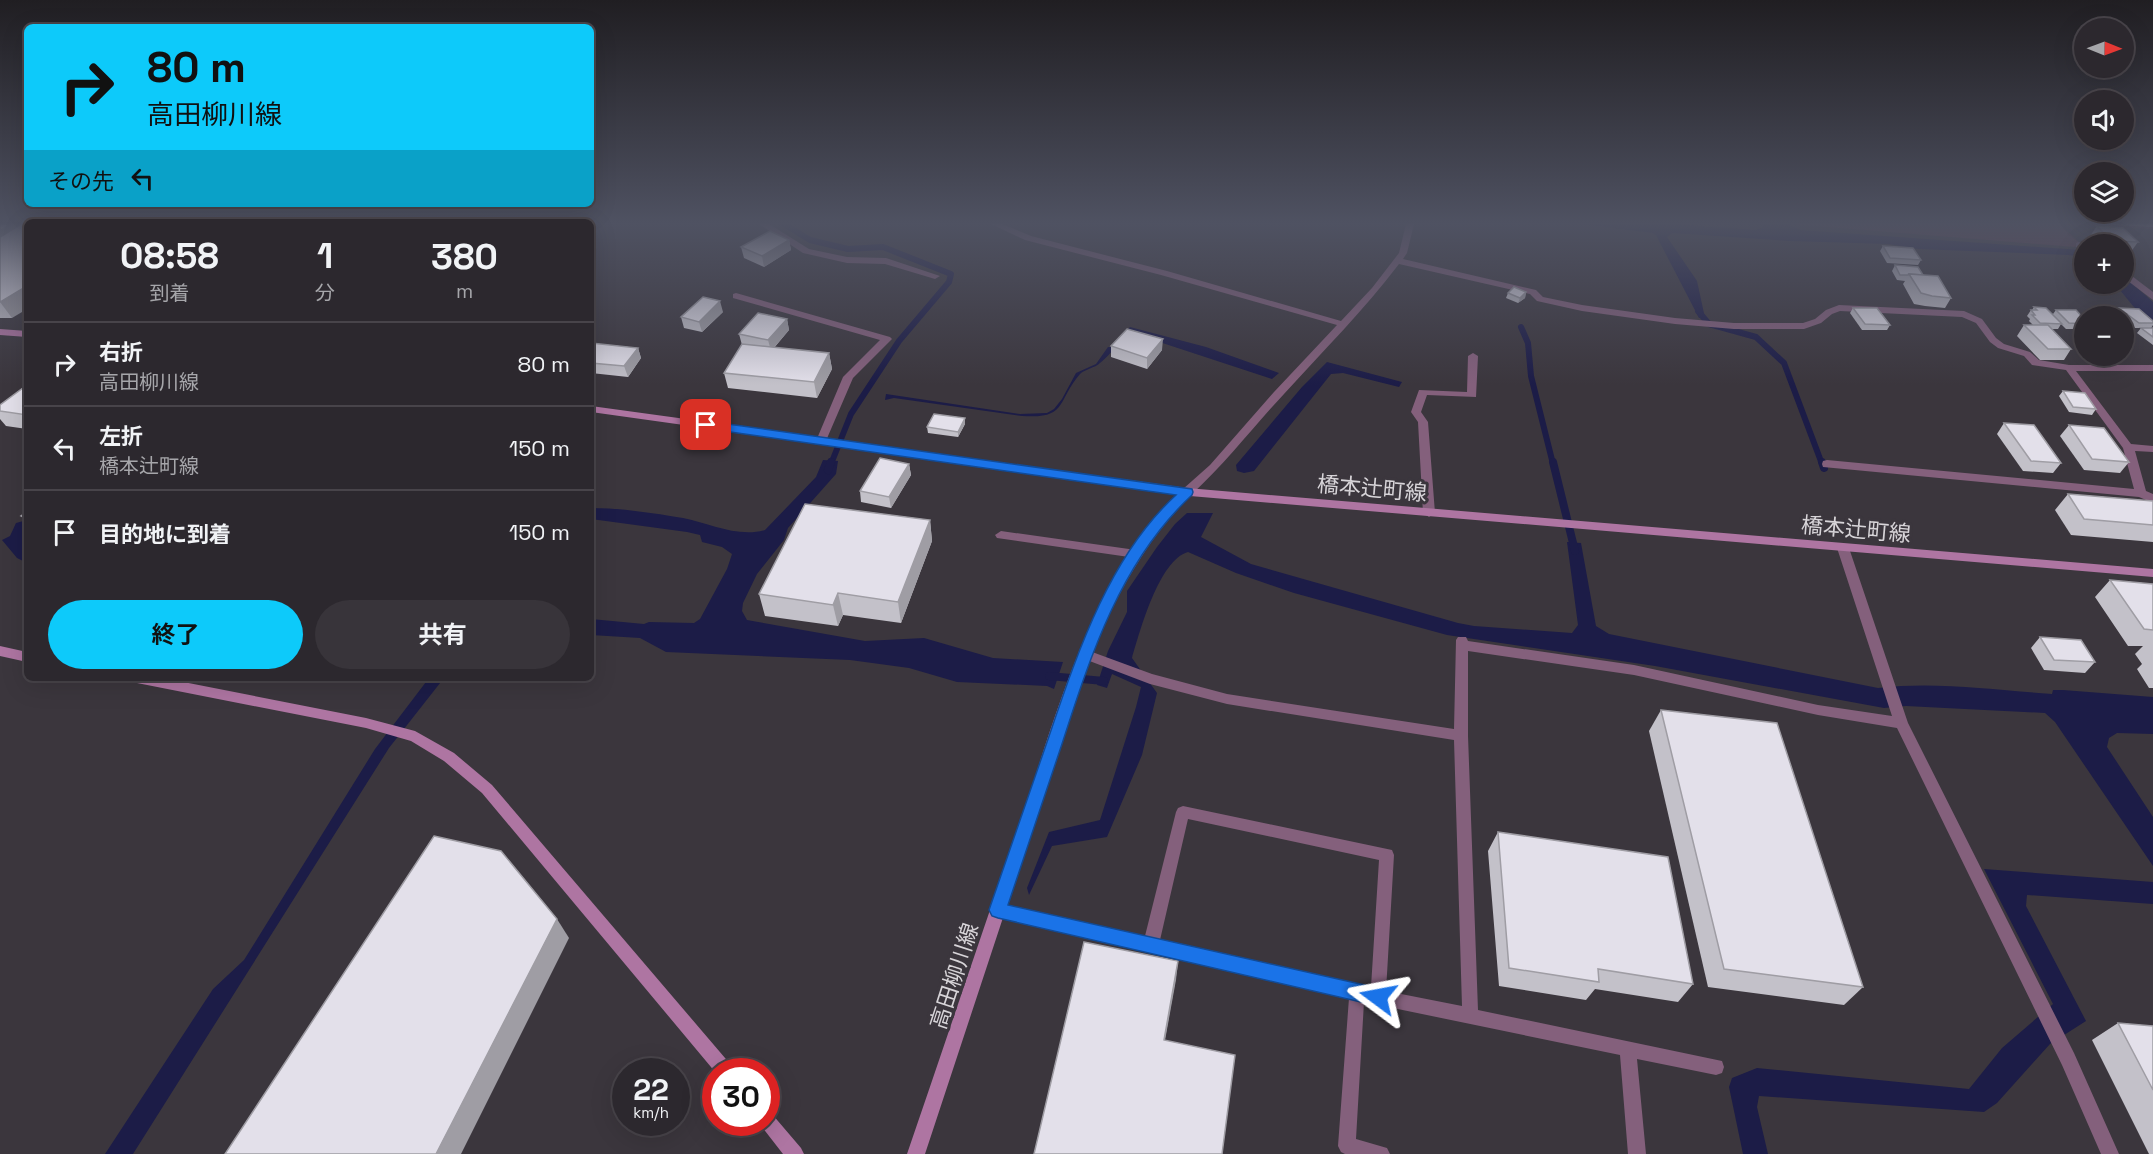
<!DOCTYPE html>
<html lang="ja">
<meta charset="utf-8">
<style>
:root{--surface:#2c282e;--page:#38343a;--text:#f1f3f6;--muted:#a6a6aa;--line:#48444a;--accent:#0dcafa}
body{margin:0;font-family:"Space Grotesk","Noto Sans JP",sans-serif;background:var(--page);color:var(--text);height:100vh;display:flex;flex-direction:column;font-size:22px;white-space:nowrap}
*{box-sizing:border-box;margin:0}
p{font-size:20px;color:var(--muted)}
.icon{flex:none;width:33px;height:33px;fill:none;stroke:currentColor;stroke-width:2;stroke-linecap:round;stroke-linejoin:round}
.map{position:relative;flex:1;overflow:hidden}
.panel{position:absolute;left:24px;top:219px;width:570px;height:462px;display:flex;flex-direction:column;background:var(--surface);border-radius:9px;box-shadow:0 6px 24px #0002,0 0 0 2px var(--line)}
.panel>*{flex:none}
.guide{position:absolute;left:24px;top:24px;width:570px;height:183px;border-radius:9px;box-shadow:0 6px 24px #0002,0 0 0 2px var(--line);background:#0dcafa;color:#111;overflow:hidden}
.needle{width:39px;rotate:91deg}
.controls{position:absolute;left:2074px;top:18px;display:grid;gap:12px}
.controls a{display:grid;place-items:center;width:60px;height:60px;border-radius:50%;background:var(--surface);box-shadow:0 6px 24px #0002,0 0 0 2px var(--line);font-size:30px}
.speed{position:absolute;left:612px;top:1058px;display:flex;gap:12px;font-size:30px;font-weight:700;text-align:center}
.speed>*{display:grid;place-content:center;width:78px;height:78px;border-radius:50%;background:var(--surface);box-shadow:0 6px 24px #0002,0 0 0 2px var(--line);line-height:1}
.speed small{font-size:15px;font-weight:400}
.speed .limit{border:9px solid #d22;background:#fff;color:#111}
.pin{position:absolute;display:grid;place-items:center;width:51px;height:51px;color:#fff;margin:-26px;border-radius:12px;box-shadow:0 3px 9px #0006}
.me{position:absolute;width:66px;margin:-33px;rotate:283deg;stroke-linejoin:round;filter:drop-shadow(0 0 4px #0008)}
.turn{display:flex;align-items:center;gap:21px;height:126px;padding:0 24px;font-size:27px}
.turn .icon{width:78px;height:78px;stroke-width:2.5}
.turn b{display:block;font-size:42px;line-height:51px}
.then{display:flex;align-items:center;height:57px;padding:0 24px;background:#0003;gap:12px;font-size:22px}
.eta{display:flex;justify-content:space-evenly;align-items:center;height:102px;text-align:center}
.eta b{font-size:36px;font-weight:700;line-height:42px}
.action{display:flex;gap:12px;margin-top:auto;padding:12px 24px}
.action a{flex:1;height:69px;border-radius:36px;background:var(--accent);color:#111;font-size:24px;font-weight:700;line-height:69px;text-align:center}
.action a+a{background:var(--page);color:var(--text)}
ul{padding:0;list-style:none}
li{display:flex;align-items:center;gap:18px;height:84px;padding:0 24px;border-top:2px solid var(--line)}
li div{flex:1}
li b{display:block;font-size:22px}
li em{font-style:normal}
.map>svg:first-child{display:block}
.green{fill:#633a4b}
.water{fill:#1c1c47}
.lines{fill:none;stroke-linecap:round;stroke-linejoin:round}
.stream-far1{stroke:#1c1c47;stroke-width:6}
.stream{stroke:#1c1c47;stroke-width:8}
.street{fill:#84607c;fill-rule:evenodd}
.secondary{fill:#ae75a2;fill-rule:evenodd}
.wall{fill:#c3c1c9}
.shaded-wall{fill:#9f9da4}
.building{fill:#e3e0ea;stroke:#9f9da4;stroke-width:1.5}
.route{fill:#1a73e8;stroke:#114b97;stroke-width:1.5}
.labels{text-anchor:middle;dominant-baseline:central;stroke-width:6;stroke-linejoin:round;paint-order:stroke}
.street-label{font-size:22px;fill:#d7d4d8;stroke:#3b363d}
</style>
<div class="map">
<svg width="2153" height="1154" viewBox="0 0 2153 1154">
<rect width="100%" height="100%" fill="#3b363d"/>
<polygon class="green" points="1791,224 2153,224 2153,229 2060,224 2082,245 2075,247"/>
<g class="water">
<polygon points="1582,224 1673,224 1756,230 1762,228 1761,224 1787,224 1800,230 2081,250 2085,251 2085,258 2069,255 1918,249 1889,244 1790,241 1672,233 1667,237 1697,281 1705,318 1699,318 1656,235 1653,233"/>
<polygon points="2124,276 2153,302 2153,325 2133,306 2115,284 2124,284"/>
<path d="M 1130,327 L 1206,347 L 1279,373 L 1272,379 L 1129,332 C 1120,342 1111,354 1100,363 C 1095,368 1085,369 1080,374 C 1056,402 1068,419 1022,416 L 894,398 L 885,400 L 886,394 L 1020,414 L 1047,413 L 1054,409 L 1062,399 L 1076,373 L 1096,364 L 1108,347 L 1111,347 Z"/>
<polygon points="1327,362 1402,382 1399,387 1343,373 1331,374 1254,471 1244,473 1237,471 1236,465 1302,387"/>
<path d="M 823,460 L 838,461 L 836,474 L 788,528 L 784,540 L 757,574 L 743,603 L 742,611 L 747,620 L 865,641 L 924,638 L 993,658 L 1063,662 L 1054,689 L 1047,686 L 957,682 L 909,668 L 850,660 L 666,652 L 640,638 L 591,635 L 591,619 L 644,624 L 649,622 L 694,623 L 700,619 L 727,569 L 732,554 L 722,547 L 702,542 L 700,535 L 687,532 L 591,519 L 591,508 C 621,508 653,513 683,518 C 709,523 738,538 765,530 L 816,477 Z"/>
<path d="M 1187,513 L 1213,513 L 1201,537 L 1251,564 L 1458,623 L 1474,626 L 1572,633 L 1578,625 L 1567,542 L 1581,543 L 1596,626 L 1609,634 L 1878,688 C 1935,681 1995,690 2052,694 L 2053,690 L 2063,690 L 2153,697 L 2153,734 L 2117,733 L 2109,738 L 2107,747 L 2153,817 L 2153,866 L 2055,722 L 2045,713 L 1906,706 L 1884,708 L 1655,666 L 1447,635 L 1294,593 L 1236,573 L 1188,552 C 1159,560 1140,631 1132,658 L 1157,693 L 1142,755 L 1107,837 L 1052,846 L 1029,895 L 1027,888 L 1049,832 L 1100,820 L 1136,707 L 1141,687 L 1112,674 L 1107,688 L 1097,685 L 1108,651 L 1127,612 L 1127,591 L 1157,547 L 1175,524 Z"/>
<polygon points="27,520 27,530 22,544 27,547 27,563 17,558 2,540 10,536 16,523"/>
<polygon points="429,678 444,678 389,748 133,1154 105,1154 213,989 244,960 375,749"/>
<polygon points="1984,869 2153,882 2153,904 2027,895 2026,906 2086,1021 2050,1044 1997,1103 1984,1112 1759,1096 1757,1107 1768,1154 1743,1154 1729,1087 1732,1078 1757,1068 1969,1089 2002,1048 2053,1004"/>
</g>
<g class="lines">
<g class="stream-far1">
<polyline points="784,224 810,240 848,249 883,247 951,274 949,282 899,341 851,414 831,464"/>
<polyline points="1698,311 1709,324 1756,337 1784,363 1822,464"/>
<polyline points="1521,327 1528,343 1531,376 1553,464"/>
</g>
<g class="stream">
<polyline points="1553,462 1575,551"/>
<polyline points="1822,462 1824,468"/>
<polyline points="828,470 831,462"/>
<polyline points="1049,676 1104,681"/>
</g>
<g class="street">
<polygon points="759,224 769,224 809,249 847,257 886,258 940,276 935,279 885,264 847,263 803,253"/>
<path d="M 991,224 L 1002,224 L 1031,236 L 1167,271 L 1341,321 L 1372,288 L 1399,253 L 1406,224 L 1414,224 L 1407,253 L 1403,259 L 1536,290 L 1543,297 L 1582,305 L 1675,318 L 1734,323 L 1803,323 L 1815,319 L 1826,310 L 1839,305 L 1964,311 L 1982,319 L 1996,338 L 2004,344 L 2030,352 L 2039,360 L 2069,365 L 2153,365 L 2153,371 L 2076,371 L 2131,444 L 2153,446 L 2153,452 L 2135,451 L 2146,491 L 2153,494 L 2153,503 L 2139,497 L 1823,467 L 1822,464 L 1823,461 L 1827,460 L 2134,489 L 2123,448 L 2066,370 L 2032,365 L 2024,356 L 1998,348 L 1990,342 L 1976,323 L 1962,317 L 1840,311 L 1832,314 L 1821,323 L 1804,329 L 1734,329 L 1675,324 L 1582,311 L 1537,301 L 1530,294 L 1399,264 C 1364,310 1323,351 1284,394 C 1252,428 1226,463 1191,495 L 1183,495 L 1181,492 L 1183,489 L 1210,465 L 1274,392 L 1337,325 L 1161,275 L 1025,240 Z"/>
<polygon points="2079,242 2085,245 2085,251 2076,247 2076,243"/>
<polygon points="2124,270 2153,292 2153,300 2124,278"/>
<polygon points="736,293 890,337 892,339 853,378 825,443 817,443 816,441 843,377 880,340 733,298 733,294"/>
<polygon points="1473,353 1478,356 1476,397 1427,395 1421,412 1428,422 1435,513 1429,517 1423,513 1418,422 1411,412 1419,390 1467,392 1468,356"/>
<polygon points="1001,531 1136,550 1142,554 1136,558 997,538 995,535"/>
<path d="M 1843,544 L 1849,548 L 1908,723 L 2074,1053 L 2119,1154 L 2101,1154 L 2062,1065 L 1897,728 L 1818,715 L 1634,675 L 1468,651 L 1468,736 L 1478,1010 L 1722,1061 L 1724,1067 L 1722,1073 L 1716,1075 L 1637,1059 L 1646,1154 L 1628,1154 L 1620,1055 L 1364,1002 L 1356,1139 L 1387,1148 L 1390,1154 L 1345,1154 L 1341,1152 L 1338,1146 L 1349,998 L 998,917 L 993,915 L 990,910 L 993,905 L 998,903 L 1145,936 L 1176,812 L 1178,808 L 1183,806 L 1392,850 L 1394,855 L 1386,991 L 1462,1006 L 1454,740 L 1227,704 L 1150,684 L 1079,657 L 1078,654 L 1079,651 L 1084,649 L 1152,674 L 1227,694 L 1454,729 L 1456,640 L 1458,637 L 1466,637 L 1468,641 L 1634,665 L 1818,705 L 1892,716 L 1837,548 ZM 1188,819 L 1379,860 L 1371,987 L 1160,940 Z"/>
</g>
<g class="secondary">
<polygon points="0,329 27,331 27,337 0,335"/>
<path d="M 591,406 L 1187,488 L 2153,569 L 2153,577 L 1190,496 C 1144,542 1117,596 1090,654 L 925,1154 L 907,1154 C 944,1046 980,939 1017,831 C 1057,715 1088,584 1178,494 L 591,412 Z"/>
<polygon points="0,646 27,652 27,662 0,656"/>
<polygon points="131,678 163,678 366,718 415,731 454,753 492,785 731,1065 733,1071 716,1071 716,1073 482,793 444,761 411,741 366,728 137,683 132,682"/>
<polygon points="766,1112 772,1114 801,1148 804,1154 783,1154 758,1122 766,1122"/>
</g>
</g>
<g class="wall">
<polygon points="0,224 12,318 0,318"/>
<polygon points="2095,224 2153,224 2153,227"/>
<polygon points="2097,226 2138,242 2130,253 2124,252 2124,244 2098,244 2090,236"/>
<polygon points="789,240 791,250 764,267 744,258 741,247"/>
<polygon points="1883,246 1921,260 1918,265 1887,263 1880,251"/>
<polygon points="1895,265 1923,275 1951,298 1945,308 1925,306 1914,304 1903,284 1905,281 1897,280 1892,271"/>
<polygon points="1526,292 1525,298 1518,303 1506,298 1508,293"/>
<polygon points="2034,307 2053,314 2056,310 2085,320 2085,329 2066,329 2061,324 2058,329 2051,329 2071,349 2064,360 2040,360 2017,336 2024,325 2033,325 2029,321 2030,319 2027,316 2031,310 2032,310"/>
<polygon points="1853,308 1890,325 1887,330 1862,330 1850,313"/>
<polygon points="2119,308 2153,321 2153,325 2151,328 2153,328 2153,345 2137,333 2141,328 2135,328 2124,320 2124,316 2119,316 2115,314"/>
<polygon points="723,312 702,332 684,328 681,317"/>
<polygon points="2088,312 2112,316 2085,316 2085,318 2084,317"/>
<polygon points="787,319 789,330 774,348 829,353 832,369 817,398 728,388 724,373 742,345 739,334"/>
<polygon points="591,343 638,348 641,358 628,377 591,373"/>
<polygon points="1111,346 1162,350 1147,369 1111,357"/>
<polygon points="27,385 27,429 6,426 0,419 0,405"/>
<polygon points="2063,391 2096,409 2092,415 2069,412 2059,396"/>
<polygon points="965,418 965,424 958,437 928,433 927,427"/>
<polygon points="2004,423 2061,463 2053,473 2023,471 1997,434"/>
<polygon points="2069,425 2129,462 2120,473 2084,470 2060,436"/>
<polygon points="909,464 911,475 891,508 861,502 860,491"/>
<polygon points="2068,494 2153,501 2153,542 2071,535 2055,510"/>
<polygon points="930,520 932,541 901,623 843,615 838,626 765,616 759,594"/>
<polygon points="2110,580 2153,584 2153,688 2149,688 2137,669 2142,664 2135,654 2143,646 2128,646 2095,597"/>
<polygon points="2040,637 2095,662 2085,673 2044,670 2031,648"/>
<polygon points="1661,710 1863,987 1844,1005 1708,987 1649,731"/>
<polygon points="1498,832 1693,984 1678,1002 1595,989 1586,1000 1499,986 1488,851"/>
<polygon points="2118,1023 2153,1026 2153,1154 2149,1154 2092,1040"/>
</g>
<g class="shaded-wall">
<polygon points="10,224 27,224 0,260 0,231"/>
<polygon points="789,240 791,250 764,267 762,256"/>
<polygon points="27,286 27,309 12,318 0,302"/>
<polygon points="1526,292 1525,298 1518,303 1520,298"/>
<polygon points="720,301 723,312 702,332 699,322"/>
<polygon points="787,319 789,330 771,351 768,340"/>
<polygon points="1163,339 1162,350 1147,369 1147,358"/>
<polygon points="638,348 641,358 628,377 624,366"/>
<polygon points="829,353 832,369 817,398 814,382"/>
<polygon points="965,418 965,424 958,437 958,432"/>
<polygon points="909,464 911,475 891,508 889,497"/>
<polygon points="930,520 932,541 901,623 898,602"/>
<polygon points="838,593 843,615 838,626 833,605"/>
<polygon points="557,919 569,938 461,1154 436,1154"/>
<polygon points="1178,961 1176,980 1162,1057 1164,1040"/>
</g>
<g class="building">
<polygon points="0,224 10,224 0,231"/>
<polygon points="21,224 27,224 27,286 0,302 0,237"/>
<polygon points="2097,226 2123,228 2138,242 2111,241"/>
<polygon points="770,231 789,240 762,256 741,247"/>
<polygon points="1883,246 1913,248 1921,260 1890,258"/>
<polygon points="1895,265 1918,267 1923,275 1909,274 1908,275 1900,275"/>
<polygon points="1909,274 1938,276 1951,298 1932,296 1921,293"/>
<polygon points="1514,287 1526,292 1520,298 1508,293"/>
<polygon points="703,297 720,301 699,322 681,317"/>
<polygon points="2034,307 2046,308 2062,324 2040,323 2032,315 2035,315 2031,310 2037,310"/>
<polygon points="1853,308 1877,308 1890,325 1865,324"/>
<polygon points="2119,308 2139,309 2153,321 2153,323 2139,323"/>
<polygon points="2056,310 2076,310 2085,320 2085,324 2069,323"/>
<polygon points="2088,312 2107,312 2112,316 2093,316"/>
<polygon points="758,313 787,319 768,340 739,334"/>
<polygon points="2024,325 2048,325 2071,349 2048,349"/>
<polygon points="2141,328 2153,328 2153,337"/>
<polygon points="1127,329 1163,339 1147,358 1111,346"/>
<polygon points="591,343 638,348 624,366 591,363"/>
<polygon points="742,344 829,353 814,382 724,373"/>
<polygon points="27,385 27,415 0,411 0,405"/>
<polygon points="2063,391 2085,393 2096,409 2073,407"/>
<polygon points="934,414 965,418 958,432 927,427"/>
<polygon points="2004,423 2034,425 2061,463 2031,461"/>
<polygon points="2069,425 2104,428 2129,462 2092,459"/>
<polygon points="880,458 909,464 889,497 860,491"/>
<polygon points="2068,494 2153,501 2153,525 2084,519"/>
<polygon points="805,504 930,520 898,602 838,593 833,605 759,594"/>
<polygon points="27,512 27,519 21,516"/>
<polygon points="2110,580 2153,584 2153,630 2144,629"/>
<polygon points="2040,637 2081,640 2095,662 2054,660"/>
<polygon points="1661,710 1777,723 1863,987 1724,969"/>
<polygon points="1498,832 1668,857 1693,984 1598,969 1599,982 1509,968"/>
<polygon points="434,836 501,851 557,919 436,1154 225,1154"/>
<polygon points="1084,942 1178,961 1164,1040 1235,1055 1222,1154 1034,1154"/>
<polygon points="2118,1023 2153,1026 2153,1090"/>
</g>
<linearGradient id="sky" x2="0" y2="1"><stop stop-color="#201e22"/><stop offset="0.58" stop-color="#4f5262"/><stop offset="1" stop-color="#4f5262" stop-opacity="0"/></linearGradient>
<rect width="2153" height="385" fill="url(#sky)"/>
<path class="route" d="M 706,421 L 1192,489 L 1193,492 L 1192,495 C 1121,561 1091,654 1062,744 C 1044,797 1026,851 1008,905 L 1378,988 L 1384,991 L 1387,997 L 1384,1003 L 1378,1006 L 998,918 L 992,916 L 989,910 C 1008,854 1028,798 1047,742 C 1076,657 1108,557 1176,495 L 702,428 L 702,422 Z"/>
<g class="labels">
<g class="street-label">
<text transform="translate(1372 488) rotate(5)">橋本辻町線</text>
<text transform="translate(1856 529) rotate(5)">橋本辻町線</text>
<text transform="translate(954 976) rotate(-72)">高田柳川線</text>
</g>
</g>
</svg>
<div class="controls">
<a><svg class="needle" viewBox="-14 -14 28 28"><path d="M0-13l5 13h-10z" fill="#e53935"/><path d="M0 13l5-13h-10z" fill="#a6a6aa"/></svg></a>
<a><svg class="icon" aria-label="sound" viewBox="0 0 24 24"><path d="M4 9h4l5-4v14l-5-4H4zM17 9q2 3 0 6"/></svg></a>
<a><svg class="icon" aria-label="layers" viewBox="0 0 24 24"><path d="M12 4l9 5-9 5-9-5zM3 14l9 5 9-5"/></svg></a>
<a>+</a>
<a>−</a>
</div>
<div class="speed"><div>22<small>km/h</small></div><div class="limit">30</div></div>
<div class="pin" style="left:706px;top:425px;background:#d93025"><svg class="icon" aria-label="arrive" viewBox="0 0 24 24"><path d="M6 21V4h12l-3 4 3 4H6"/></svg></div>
<svg class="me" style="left:1378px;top:997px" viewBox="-20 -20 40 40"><path d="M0-17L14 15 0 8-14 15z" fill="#1a73e8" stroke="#fff" stroke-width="4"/></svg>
<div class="guide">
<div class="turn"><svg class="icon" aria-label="right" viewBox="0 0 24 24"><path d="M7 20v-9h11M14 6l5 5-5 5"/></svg><div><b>80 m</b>高田柳川線</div></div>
<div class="then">その先<svg class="icon" aria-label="left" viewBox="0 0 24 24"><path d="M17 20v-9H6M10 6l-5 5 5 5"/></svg></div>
</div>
<section class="panel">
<div class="eta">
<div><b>08:58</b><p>到着</p></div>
<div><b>1</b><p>分</p></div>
<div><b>380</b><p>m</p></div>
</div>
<ul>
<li><svg class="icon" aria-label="right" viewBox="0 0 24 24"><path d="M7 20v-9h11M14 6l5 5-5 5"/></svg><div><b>右折</b><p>高田柳川線</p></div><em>80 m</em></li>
<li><svg class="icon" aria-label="left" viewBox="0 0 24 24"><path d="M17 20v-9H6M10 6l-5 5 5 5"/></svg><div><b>左折</b><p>橋本辻町線</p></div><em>150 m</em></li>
<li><svg class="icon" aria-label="arrive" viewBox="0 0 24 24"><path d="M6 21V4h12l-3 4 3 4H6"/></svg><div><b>目的地に到着</b></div><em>150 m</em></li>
</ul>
<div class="action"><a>終了</a><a>共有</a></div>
</section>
</div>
